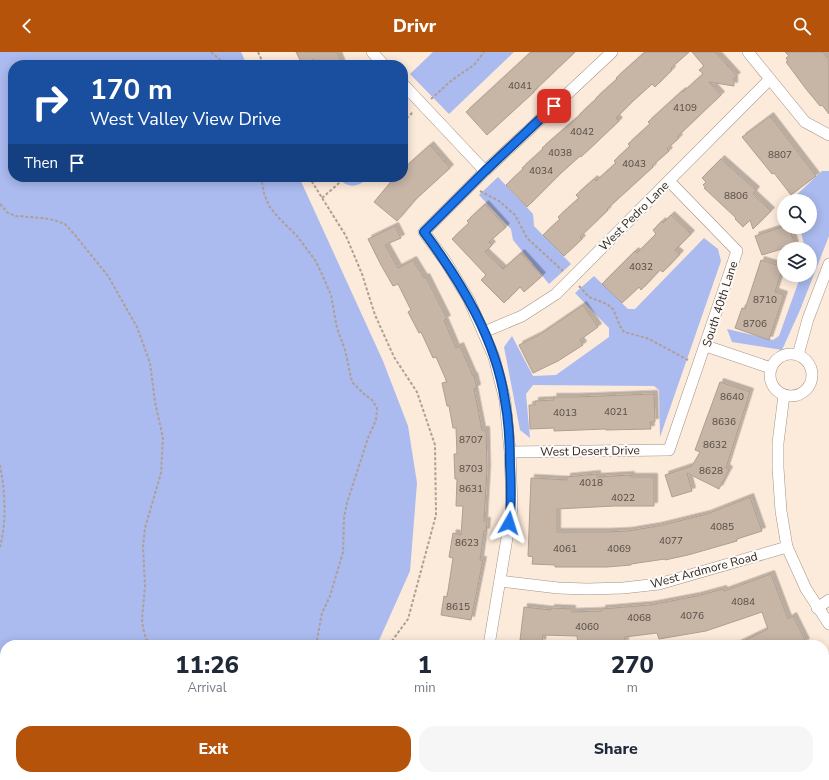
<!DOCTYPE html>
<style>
:root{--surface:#fff;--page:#f6f6f7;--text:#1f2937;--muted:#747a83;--accent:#b45309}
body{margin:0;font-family:"Nunito Sans",sans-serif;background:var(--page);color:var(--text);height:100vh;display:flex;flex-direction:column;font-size:15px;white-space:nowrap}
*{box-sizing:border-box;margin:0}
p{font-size:13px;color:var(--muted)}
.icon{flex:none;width:22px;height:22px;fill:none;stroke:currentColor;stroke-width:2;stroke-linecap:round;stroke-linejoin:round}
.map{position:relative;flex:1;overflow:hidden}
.drawer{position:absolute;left:0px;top:588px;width:829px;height:140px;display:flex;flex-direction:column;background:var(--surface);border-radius:16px 16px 0 0;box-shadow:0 2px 10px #0003}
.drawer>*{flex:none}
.hud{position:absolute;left:8px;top:8px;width:400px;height:122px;border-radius:16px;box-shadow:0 2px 10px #0003;background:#1a4fa0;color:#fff;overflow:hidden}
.fabs{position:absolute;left:777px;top:142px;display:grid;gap:8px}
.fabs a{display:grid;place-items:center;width:40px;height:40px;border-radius:50%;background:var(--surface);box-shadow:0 2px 10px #0003;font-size:20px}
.pin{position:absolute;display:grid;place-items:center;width:34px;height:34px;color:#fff;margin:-17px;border-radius:8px;box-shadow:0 2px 6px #0006}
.me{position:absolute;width:44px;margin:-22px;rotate:6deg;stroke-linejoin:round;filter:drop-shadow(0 0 3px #0008)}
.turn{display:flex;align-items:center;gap:14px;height:84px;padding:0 16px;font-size:18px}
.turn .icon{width:52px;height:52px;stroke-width:2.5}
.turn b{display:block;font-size:28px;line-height:34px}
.then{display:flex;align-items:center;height:38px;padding:0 16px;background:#0003;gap:8px;font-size:15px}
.eta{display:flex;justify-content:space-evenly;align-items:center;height:68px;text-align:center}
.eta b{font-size:24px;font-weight:800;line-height:28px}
.cta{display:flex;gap:8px;margin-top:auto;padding:8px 16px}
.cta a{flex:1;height:46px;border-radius:16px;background:var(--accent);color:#fff;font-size:16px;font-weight:800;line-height:46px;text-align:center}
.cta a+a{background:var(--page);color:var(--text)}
header{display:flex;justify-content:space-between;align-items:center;height:52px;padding:0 16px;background:var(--accent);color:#fff;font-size:18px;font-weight:800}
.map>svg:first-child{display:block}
.green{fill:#abbaef}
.building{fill:#c7b5a6;stroke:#af9e8f;filter:url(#shadow)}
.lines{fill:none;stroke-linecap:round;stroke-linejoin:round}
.minor-casing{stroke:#a49284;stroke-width:12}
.path{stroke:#ada094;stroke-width:2;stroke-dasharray:3 2;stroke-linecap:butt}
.minor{stroke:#fff;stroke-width:11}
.route-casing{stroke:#114b97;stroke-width:10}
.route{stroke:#1a73e8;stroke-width:7}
.labels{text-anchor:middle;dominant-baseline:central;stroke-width:4;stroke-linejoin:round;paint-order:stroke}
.number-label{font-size:10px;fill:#554c44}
.street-label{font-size:12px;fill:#2f2923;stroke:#fefaf7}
</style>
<header><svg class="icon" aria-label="back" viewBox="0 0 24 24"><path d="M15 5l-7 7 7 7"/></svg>Drivr<svg class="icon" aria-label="search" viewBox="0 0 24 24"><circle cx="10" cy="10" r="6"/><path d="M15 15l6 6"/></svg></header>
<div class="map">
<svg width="829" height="728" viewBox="0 0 829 728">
<defs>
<filter id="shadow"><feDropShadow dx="3.5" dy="-3.5" stdDeviation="0" flood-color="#0004"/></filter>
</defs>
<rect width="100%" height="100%" fill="#fceada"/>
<g class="green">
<polygon points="0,0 241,0 247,13 13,13 13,125 299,125 383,309 408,374 417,431 410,519 377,593 5,593 5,723 295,723 292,728 0,728"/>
<polygon points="433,0 514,0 449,62 410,22"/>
<polygon points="822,119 829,119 829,184 800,258 782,298 732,290 727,277 773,288 779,284 801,223 810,223 810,197 805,197 801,180 799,175 810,175 810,149 790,149"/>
<path d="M 336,125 L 369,125 C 357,136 349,137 336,125 Z"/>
<polygon points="498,125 533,162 534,174 571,212 549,232 513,188 511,177 479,143"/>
<polygon points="704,186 718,197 721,209 660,385 659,338 654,334 533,333 526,342 530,386 520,378 504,295 512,284 533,324 556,323 609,285 609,276 575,241 594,224 628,257 635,257"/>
</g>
<g class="building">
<polygon points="296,0 337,0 342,13 316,13 314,7 302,12"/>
<polygon points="531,0 575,0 534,39 534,40 487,83 466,60"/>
<polygon points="645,0 689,0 671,16 672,18 655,35 652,32 632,50 616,66 619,69 581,105 580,104 560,122 527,155 506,133 523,117 522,116 543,97 542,96 580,63 580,62 596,47 596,46 617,27 616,26"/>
<polygon points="692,0 715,0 737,24 734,26 734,34 709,30 721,43 678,84 679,86 667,97 669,99 652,114 653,115 607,157 608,158 580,185 582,187 564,204 543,183 560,167 558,165 579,146 576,143 594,127 596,129 616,111 614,109 630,94 628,92 650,72 648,70 682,39 683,40 703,22 699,18 704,14"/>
<polygon points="785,0 823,0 829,8 829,62 822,53 820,54 806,37 786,10 788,9 786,6 789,4"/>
<polygon points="770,64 816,124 791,143 774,121 772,122 742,85"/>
<polygon points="430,93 450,116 415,148 397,169 374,150 395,125 403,125 403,117"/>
<polygon points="721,107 756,138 753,142 771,159 753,177 750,168 743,175 735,167 736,166 704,136 706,135 703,133 706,130 702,126"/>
<polygon points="485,152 506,175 489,190 492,193 485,200 503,217 521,201 542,224 524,240 520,235 504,251 481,228 486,223 452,187 469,171 467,169"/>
<polygon points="671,163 691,182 675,198 680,202 663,220 660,218 641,238 639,235 622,251 602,232 635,199 637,201 656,182 653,178 662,169 663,171"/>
<polygon points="395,174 401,186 385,193 398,216 413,208 424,226 426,225 447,267 444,268 456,296 460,294 473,324 474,324 477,336 474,337 482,378 486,378 487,417 484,469 487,469 486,480 484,479 480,508 483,508 471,568 441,563 444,544 447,545 453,506 449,505 453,481 461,483 463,454 456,454 457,427 455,427 454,402 457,402 456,376 453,376 449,354 447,354 442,331 447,330 436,305 433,306 421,280 419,281 408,260 411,258 398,232 393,234 381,213 368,187"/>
<polygon points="782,175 789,175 795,193 762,203 755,184"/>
<polygon points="761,208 783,215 775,240 784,243 769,288 735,276 742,256 745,257"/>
<polygon points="583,253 598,275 580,288 583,293 558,309 533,321 519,293 539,283"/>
<polygon points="720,330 750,340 726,416 729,418 719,437 687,421 692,439 672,445 665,423 692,414 700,400 695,398"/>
<polygon points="654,342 655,370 650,370 651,377 606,378 606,377 554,379 554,376 530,377 529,353 535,353 535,349 554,348 553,345 576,345"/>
<polygon points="597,422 597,425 631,423 631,425 654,425 654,454 614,454 557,457 557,480 607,480 628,479 658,474 707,462 750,445 762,479 737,487 737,489 688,503 665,508 665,507 631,512 631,513 607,515 555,515 555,513 532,512 533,505 528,504 531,426 567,428 567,425"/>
<polygon points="771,522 788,567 793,564 806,590 800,593 735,593 768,577 762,560 706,579 659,587 657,581 625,585 625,591 604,592 604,590 578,592 577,584 543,583 542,591 520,588 524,555 551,558 551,556 572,557 572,560 602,559 602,557 650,553 697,544 723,537 724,539"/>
</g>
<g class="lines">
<defs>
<g id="minor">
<polyline points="372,0 384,13"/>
<polyline points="748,0 805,70 829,83"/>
<polyline points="403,32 485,119"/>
<polyline points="484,280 522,264 556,242 770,27"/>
<polyline points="706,294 771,316"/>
<circle cx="791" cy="323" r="21"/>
<polyline points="798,303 808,267 829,212"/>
<polyline points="784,343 778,391 778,416 781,459 787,495 806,537 829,572"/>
<polyline points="510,400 669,398 737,199 669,129"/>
<polyline points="500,529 558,536 587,537 623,536 659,532 787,495"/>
<polyline points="817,556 829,548"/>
<polyline points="489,593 512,456 510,400 505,348 494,305 469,248 446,210 424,180 485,119 612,0"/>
<polyline points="824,610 829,608"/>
<polyline points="565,723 569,728"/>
<polyline points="407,728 411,723"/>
</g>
</defs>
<use href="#minor" class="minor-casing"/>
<g class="path">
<polyline points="211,0 226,13"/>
<polyline points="258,0 264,13"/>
<polyline points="431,47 452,28 474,13 484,0"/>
<polyline points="403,70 413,60"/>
<polyline points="261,125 264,141 269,154 278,165 297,184 315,208 321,220 331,243 337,276 345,298 352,330 364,342 372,348 377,356 376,368 368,386 347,451 344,466 343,500 330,544 322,561 316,593"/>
<polyline points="309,125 346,184 362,222 375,263 394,305 417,340 435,393 436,463 408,567 389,593"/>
<polyline points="480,139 499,149 515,163 527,186 563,219"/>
<polyline points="322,146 346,125"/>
<polyline points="0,152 8,161 16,164 42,166 54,168 65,172 75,183 108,224 137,275 150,311 155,350 163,386 161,421 145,476 143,495 145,534 142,567 143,576 146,587 152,593"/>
<polyline points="579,234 589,245 607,252 613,257 620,274 624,280 647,286 688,308"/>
<path d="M 0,413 C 5,439 7,468 0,495"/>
<polyline points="0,652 5,667"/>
<polyline points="0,698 5,691"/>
<polyline points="155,723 158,728"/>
<polyline points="271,728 278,723"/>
<polyline points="302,728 305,723"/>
</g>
<use href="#minor" class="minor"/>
</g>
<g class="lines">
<defs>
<path id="route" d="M 509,471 C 512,451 511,432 510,413 C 510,392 509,370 505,349 C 496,287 461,230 424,180 L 485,119 L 554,54"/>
</defs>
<use href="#route" class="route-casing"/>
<use href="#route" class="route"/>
</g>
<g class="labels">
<g class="number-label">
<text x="520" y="34">4041</text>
<text x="685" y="56">4109</text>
<text x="582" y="80">4042</text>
<text x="560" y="101">4038</text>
<text x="780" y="103">8807</text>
<text x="634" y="112">4043</text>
<text x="541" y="119">4034</text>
<text x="736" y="144">8806</text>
<text x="641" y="215">4032</text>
<text x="765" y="248">8710</text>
<text x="755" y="272">8706</text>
<text x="732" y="345">8640</text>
<text x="616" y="360">4021</text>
<text x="565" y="361">4013</text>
<text x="724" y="370">8636</text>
<text x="471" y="388">8707</text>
<text x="715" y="393">8632</text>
<text x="471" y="417">8703</text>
<text x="711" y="419">8628</text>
<text x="591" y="431">4018</text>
<text x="471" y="437">8631</text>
<text x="623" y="446">4022</text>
<text x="722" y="475">4085</text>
<text x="671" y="489">4077</text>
<text x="467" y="491">8623</text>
<text x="565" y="497">4061</text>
<text x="619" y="497">4069</text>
<text x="743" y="550">4084</text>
<text x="458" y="555">8615</text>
<text x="692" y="564">4076</text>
<text x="639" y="566">4068</text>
<text x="587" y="575">4060</text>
</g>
<g class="street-label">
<text transform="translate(634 164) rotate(-45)">West Pedro Lane</text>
<text transform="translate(720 252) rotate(-72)">South 40th Lane</text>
<text transform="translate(590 399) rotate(-1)">West Desert Drive</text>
<text transform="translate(704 518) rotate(-15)">West Ardmore Road</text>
</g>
</g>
</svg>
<div class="fabs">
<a><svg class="icon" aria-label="search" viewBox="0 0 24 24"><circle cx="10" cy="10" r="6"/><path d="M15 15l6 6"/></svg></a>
<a><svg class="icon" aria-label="layers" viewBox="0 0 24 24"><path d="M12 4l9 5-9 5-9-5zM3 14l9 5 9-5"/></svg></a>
</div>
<div class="pin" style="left:554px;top:54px;background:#d93025"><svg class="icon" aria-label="arrive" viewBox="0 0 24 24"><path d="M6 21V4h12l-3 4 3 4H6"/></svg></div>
<svg class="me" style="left:509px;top:471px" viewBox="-20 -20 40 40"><path d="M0-17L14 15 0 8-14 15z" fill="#1a73e8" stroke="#fff" stroke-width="4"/></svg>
<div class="hud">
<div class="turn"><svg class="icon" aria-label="right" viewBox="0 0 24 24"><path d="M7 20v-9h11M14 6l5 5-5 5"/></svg><div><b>170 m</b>West Valley View Drive</div></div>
<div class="then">Then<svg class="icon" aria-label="arrive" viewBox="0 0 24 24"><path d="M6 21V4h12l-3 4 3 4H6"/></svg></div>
</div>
<section class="drawer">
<div class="eta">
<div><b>11:26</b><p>Arrival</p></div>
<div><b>1</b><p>min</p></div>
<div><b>270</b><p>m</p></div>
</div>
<div class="cta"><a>Exit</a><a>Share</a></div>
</section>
</div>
